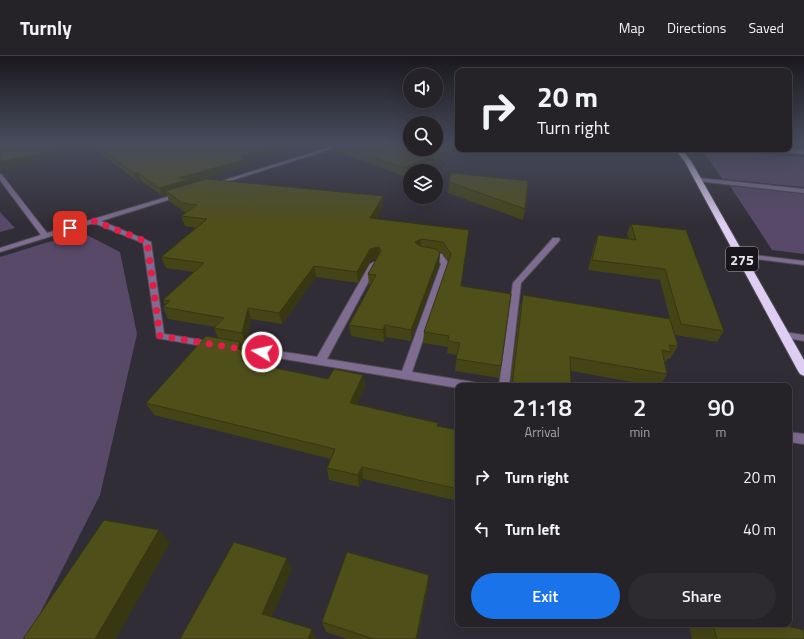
<!DOCTYPE html>
<style>
:root{--surface:#252228;--page:#2d2a30;--text:#f1f3f6;--muted:#a3a4a8;--line:#423f45;--accent:#1a73e8}
body{margin:0;font-family:"Titillium Web",sans-serif;background:var(--page);color:var(--text);height:100vh;display:flex;flex-direction:column;font-size:15px;white-space:nowrap}
*{box-sizing:border-box;margin:0}
p{font-size:13px;color:var(--muted)}
.icon{flex:none;width:22px;height:22px;fill:none;stroke:currentColor;stroke-width:2;stroke-linecap:round;stroke-linejoin:round}
.map{position:relative;flex:1;overflow:hidden}
.drawer{position:absolute;left:455px;top:327px;width:337px;height:244px;display:flex;flex-direction:column;background:var(--surface);border-radius:8px;box-shadow:0 4px 16px #0002,0 0 0 1px var(--line)}
.drawer>*{flex:none}
.banner{position:absolute;left:455px;top:12px;width:337px;height:84px;border-radius:8px;box-shadow:0 4px 16px #0002,0 0 0 1px var(--line);background:#252228;color:var(--text);overflow:hidden}
.buttons{position:absolute;left:403px;top:12px;display:grid;gap:8px}
.buttons a{display:grid;place-items:center;width:40px;height:40px;border-radius:50%;background:var(--surface);box-shadow:0 4px 16px #0002,0 0 0 1px var(--line);font-size:20px}
.pin{position:absolute;display:grid;place-items:center;width:34px;height:34px;color:#fff;margin:-17px;border-radius:8px;box-shadow:0 2px 6px #0006}
.me{position:absolute;width:44px;margin:-22px;rotate:279deg;stroke-linejoin:round;filter:drop-shadow(0 0 3px #0008)}
.turn{display:flex;align-items:center;gap:14px;height:84px;padding:0 16px;font-size:18px}
.turn .icon{width:52px;height:52px;stroke-width:2.5}
.turn b{display:block;font-size:28px;line-height:34px}
.eta{display:flex;justify-content:space-evenly;align-items:center;height:68px;text-align:center}
.eta b{font-size:24px;font-weight:600;line-height:28px}
.button{display:flex;gap:8px;margin-top:auto;padding:8px 16px}
.button a{flex:1;height:46px;border-radius:24px;background:var(--accent);color:#fff;font-size:16px;font-weight:600;line-height:46px;text-align:center}
.button a+a{background:var(--page);color:var(--text)}
ul{padding:0;list-style:none}
li{display:flex;align-items:center;gap:12px;height:52px;padding:0 16px}
li div{flex:1}
li b{display:block;font-size:15px}
li em{font-style:normal}
header{display:flex;align-items:center;gap:24px;box-sizing:border-box;height:56px;padding:0 20px;background:var(--surface);border-bottom:1px solid var(--line)}
header strong{font-size:19px}
nav{display:flex;gap:22px;margin-inline-start:auto;font-size:14px}
.map>svg:first-child{display:block}
.green{fill:#584969}
.lines{fill:none;stroke-linecap:round;stroke-linejoin:round}
.minor-casing{stroke:#4f4b53;stroke-width:2}
.highway-casing{stroke:#4f4b53;stroke-width:2}
.minor{fill:#7e6c91;fill-rule:evenodd}
.highway{fill:#dfcef3;fill-rule:evenodd}
.wall{fill:#444416}
.shaded-wall{fill:#373712}
.building{fill:#4f4f1a;stroke:#373712}
.route{stroke:#e11d48;stroke-width:7;stroke-dasharray:0 12.6}
.labels{text-anchor:middle;dominant-baseline:central;stroke-width:4;stroke-linejoin:round;paint-order:stroke}
.shield{fill:#18161a;stroke:#aba8ae;stroke-width:1}
.shield-label{font-size:14px;font-weight:bold;fill:#eae7ed}
</style>
<header>
<strong>Turnly</strong>
<nav><a>Map</a><a>Directions</a><a>Saved</a></nav>
</header>
<div class="map">
<svg width="804" height="583" viewBox="0 0 804 583">
<rect width="100%" height="100%" fill="#312d36"/>
<g class="green">
<polygon points="702,93 804,101 804,131 722,123"/>
<polygon points="730,130 804,138 804,198 772,194"/>
<polygon points="0,156 15,172 0,176"/>
<polygon points="81,176 120,196 137,278 100,439 27,583 0,583 0,201"/>
</g>
<g class="lines">
<defs>
<g id="minor">
<polygon points="343,87 350,87 214,130 209,129"/>
<polygon points="760,93 804,94 804,98 763,95"/>
<polygon points="0,118 2,119 47,177 180,137 184,137 184,139 101,165 151,186 164,278 214,286 218,287 219,289 218,291 214,292 157,282 143,187 94,167 0,196 0,192 41,179 0,124"/>
<polygon points="699,122 804,133 804,137 697,125 696,124"/>
<polygon points="553,182 559,182 560,184 521,227 509,330 499,330 513,227"/>
<polygon points="424,196 442,198 449,208 412,316 473,326 477,327 478,330 458,330 458,332 230,294 225,291 230,288 317,301 370,208 374,206 378,208 327,303 402,315 441,208 436,202 424,200"/>
<polygon points="737,197 804,205 804,209 740,201 736,199"/>
<polygon points="784,276 804,279 804,285 781,281 779,279"/>
<polygon points="789,376 804,378 804,388 789,386"/>
</g>
<polygon id="highway" points="675,93 681,93 691,105 804,304 804,320 800,318 798,315 685,106"/>
</defs>
<use href="#minor" class="minor-casing"/>
<use href="#highway" class="highway-casing"/>
<use href="#minor" class="minor"/>
<use href="#highway" class="highway"/>
</g>
<g class="wall">
<polygon points="0,87 314,87 247,106 248,110 191,127 383,140 383,150 376,163 468,184 461,230 501,310 499,322 455,315 457,299 447,297 448,291 423,287 424,276 449,206 442,197 439,196 440,197 439,208 411,285 386,281 384,286 351,280 349,269 371,229 369,229 368,218 377,202 371,204 358,227 316,221 282,268 251,263 246,288 241,288 243,294 252,307 328,323 363,319 365,331 356,349 438,367 438,370 458,374 458,445 363,423 359,431 329,424 327,412 331,403 154,359 146,347 218,282 214,272 215,271 168,263 163,251 165,249 163,244 194,216 166,212 161,201 197,172 185,170 181,160 186,157 169,145 167,139 163,140 141,125 138,126 95,93"/>
<polygon points="314,87 410,87 458,93 467,93 405,119 401,119 333,94 333,89 325,91"/>
<polygon points="449,126 525,153 523,164 448,137"/>
<polygon points="631,168 724,275 717,286 675,279 678,290 670,303 667,303 665,307 667,318 660,330 654,330 571,315 571,330 510,330 520,252 523,239 670,263 660,224 588,214 594,190 598,179 629,183 627,178"/>
<polygon points="429,519 428,531 417,583 347,583 326,576 322,566"/>
<polygon points="689,568 779,568 804,583 692,583"/>
</g>
<g class="shaded-wall">
<polygon points="88,87 92,87 95,93 0,115 0,106"/>
<polygon points="287,87 314,87 247,106 248,110 191,127 192,131 166,135 167,139 163,140 159,132 179,122 241,100"/>
<polygon points="325,87 333,87 333,89 325,91"/>
<polygon points="458,90 458,93 467,93 415,115 410,115 410,117 405,119 406,111"/>
<polygon points="134,117 138,117 141,125 138,126"/>
<polygon points="383,140 383,150 371,172 370,162"/>
<polygon points="421,183 420,194 415,186"/>
<polygon points="379,191 379,202 371,204 358,227 357,216 370,193"/>
<polygon points="440,197 439,208 411,285 411,274"/>
<polygon points="314,210 316,221 282,268 279,257"/>
<polygon points="248,252 251,263 246,288 242,277"/>
<polygon points="385,269 386,281 384,286 383,274"/>
<polygon points="240,286 244,298 249,295 253,308 246,317 238,293"/>
<polygon points="363,319 365,331 351,360 350,347"/>
<polygon points="362,411 363,423 359,431 358,419"/>
<polygon points="159,474 170,487 116,583 95,583"/>
<polygon points="287,502 292,513 269,568 262,558"/>
<polygon points="429,519 428,531 417,583 416,583"/>
<polygon points="312,573 316,582 316,583 308,583"/>
</g>
<g class="building">
<polygon points="0,87 88,87 0,106"/>
<polygon points="92,87 287,87 241,100 246,103 179,122 190,123 159,132 138,117 134,117"/>
<polygon points="334,87 410,87 410,93 436,93 436,87 458,87 458,90 406,111 401,111"/>
<polygon points="451,117 528,125 525,153 449,126"/>
<polygon points="206,123 383,140 370,162 469,174 461,230 511,238 501,310 456,303 460,287 448,285 449,280 424,276 451,198 443,186 421,183 415,186 420,190 436,193 440,197 411,274 385,269 383,274 349,269 376,219 368,218 381,195 379,191 370,193 357,216 314,210 279,257 248,252 242,277 214,272 224,262 163,251 170,245 163,244 204,207 161,201 207,163 181,160 197,149 182,147 166,135"/>
<polygon points="631,168 686,174 724,275 681,268 665,213 592,204 598,179 636,184"/>
<polygon points="523,239 670,263 678,290 669,289 671,296 662,294 667,318 570,301 571,330 512,330"/>
<polygon points="206,280 240,286 238,293 249,295 242,305 328,323 334,313 363,319 350,347 438,367 437,370 458,374 458,433 362,411 358,419 327,412 335,393 146,347"/>
<polygon points="104,464 159,474 95,583 23,583"/>
<polygon points="234,486 287,502 262,558 312,573 308,583 180,583"/>
<polygon points="347,496 429,519 416,583 374,583 322,566"/>
<polygon points="713,568 779,568 804,574 804,583 717,583"/>
</g>
<linearGradient id="sky" x2="0" y2="1"><stop stop-color="#1b191e"/><stop offset="0.52" stop-color="#484c5d"/><stop offset="1" stop-color="#484c5d" stop-opacity="0"/></linearGradient>
<rect width="804" height="168" fill="url(#sky)"/>
<g class="lines">
<polyline class="route" points="70,172 95,165 147,186 160,280 262,296"/>
</g>
<g class="labels">
<rect class="shield" x="726" y="191" width="32" height="24" rx="3"/>
<g class="shield-label">
<text x="742" y="203">275</text>
</g>
</g>
</svg>
<div class="buttons">
<a><svg class="icon" aria-label="sound" viewBox="0 0 24 24"><path d="M4 9h4l5-4v14l-5-4H4zM17 9q2 3 0 6"/></svg></a>
<a><svg class="icon" aria-label="search" viewBox="0 0 24 24"><circle cx="10" cy="10" r="6"/><path d="M15 15l6 6"/></svg></a>
<a><svg class="icon" aria-label="layers" viewBox="0 0 24 24"><path d="M12 4l9 5-9 5-9-5zM3 14l9 5 9-5"/></svg></a>
</div>
<div class="pin" style="left:70px;top:172px;background:#d93025"><svg class="icon" aria-label="arrive" viewBox="0 0 24 24"><path d="M6 21V4h12l-3 4 3 4H6"/></svg></div>
<svg class="me" style="left:262px;top:296px" viewBox="-20 -20 40 40"><circle r="17" fill="#e11d48" stroke="#fff" stroke-width="3"/><path d="M0-11L8 9 0 5-8 9z" fill="#fff"/></svg>
<div class="banner">
<div class="turn"><svg class="icon" aria-label="right" viewBox="0 0 24 24"><path d="M7 20v-9h11M14 6l5 5-5 5"/></svg><div><b>20 m</b>Turn right</div></div>
</div>
<section class="drawer">
<div class="eta">
<div><b>21:18</b><p>Arrival</p></div>
<div><b>2</b><p>min</p></div>
<div><b>90</b><p>m</p></div>
</div>
<ul>
<li><svg class="icon" aria-label="right" viewBox="0 0 24 24"><path d="M7 20v-9h11M14 6l5 5-5 5"/></svg><div><b>Turn right</b></div><em>20 m</em></li>
<li><svg class="icon" aria-label="left" viewBox="0 0 24 24"><path d="M17 20v-9H6M10 6l-5 5 5 5"/></svg><div><b>Turn left</b></div><em>40 m</em></li>
</ul>
<div class="button"><a>Exit</a><a>Share</a></div>
</section>
</div>
